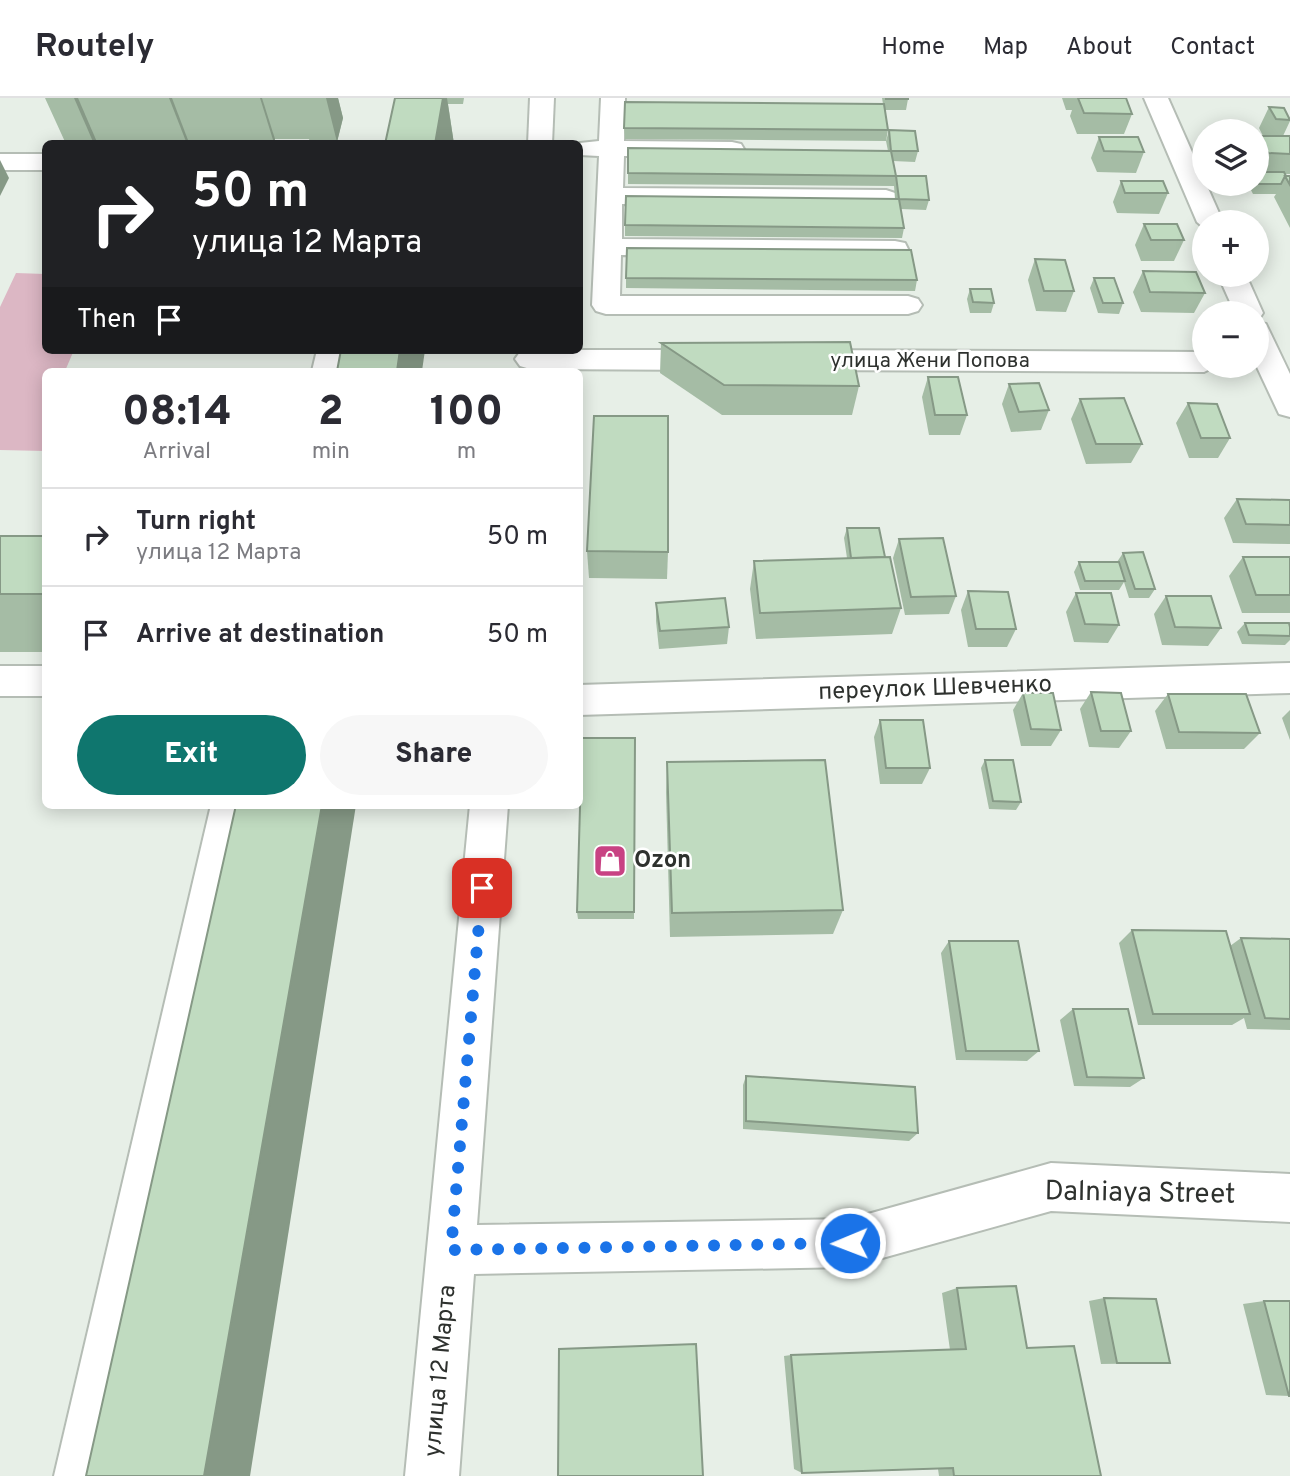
<!DOCTYPE html>
<meta charset="utf-8">
<style>
:root{--surface:#fff;--page:#f7f7f7;--text:#2b2b33;--muted:#7c7c81;--line:#e1e1e2;--accent:#0f766e}
body{margin:0;font-family:Overpass,sans-serif;background:var(--page);color:var(--text);height:100vh;display:flex;flex-direction:column;font-size:26px;white-space:nowrap}
*{box-sizing:border-box;margin:0}
p{font-size:23px;color:var(--muted)}
.icon{flex:none;width:38px;height:38px;fill:none;stroke:currentColor;stroke-width:2;stroke-linecap:round;stroke-linejoin:round}
.map{position:relative;flex:1;overflow:hidden}
.side{position:absolute;left:42px;top:270px;width:541px;height:441px;display:flex;flex-direction:column;background:var(--surface);border-radius:10px;box-shadow:0 4px 18px #0003}
.side>*{flex:none}
.top-card{position:absolute;left:42px;top:42px;width:541px;height:214px;border-radius:10px;box-shadow:0 4px 18px #0003;background:#202124;color:#fff;overflow:hidden}
.controls{position:absolute;left:1192px;top:21px;display:grid;gap:14px}
.controls a{display:grid;place-items:center;width:77px;height:77px;border-radius:50%;background:var(--surface);box-shadow:0 4px 18px #0003;font-size:35px}
.pin{position:absolute;display:grid;place-items:center;width:60px;height:60px;color:#fff;margin:-30px;border-radius:14px;box-shadow:0 4px 10px #0006}
.me{position:absolute;width:77px;margin:-38px;rotate:269deg;stroke-linejoin:round;filter:drop-shadow(0 0 5px #0008)}
.turn{display:flex;align-items:center;gap:24px;height:147px;padding:0 35px;font-size:32px}
.turn .icon{width:91px;height:91px;stroke-width:2.5}
.turn b{display:block;font-size:49px;line-height:60px}
.then{display:flex;align-items:center;height:66px;padding:0 35px;background:#0003;gap:14px;font-size:26px}
.eta{display:flex;justify-content:space-evenly;align-items:center;height:119px;text-align:center}
.eta b{font-size:42px;font-weight:800;line-height:49px}
.action{display:flex;gap:14px;margin-top:auto;padding:14px 35px}
.action a{flex:1;height:80px;border-radius:42px;background:var(--accent);color:#fff;font-size:28px;font-weight:800;line-height:80px;text-align:center}
.action a+a{background:var(--page);color:var(--text)}
ul{padding:0;list-style:none}
li{display:flex;align-items:center;gap:21px;height:98px;padding:0 35px;border-top:2px solid var(--line)}
li div{flex:1}
li b{display:block;font-size:26px}
li em{font-style:normal}
header{display:flex;align-items:center;gap:42px;box-sizing:border-box;height:98px;padding:0 35px;background:var(--surface);border-bottom:2px solid var(--line)}
header strong{font-size:33px}
nav{display:flex;gap:38px;margin-inline-start:auto;font-size:24px}
.map>svg:first-child{display:block}
.green{fill:#dcb7c4}
.lines{fill:none;stroke-linecap:round;stroke-linejoin:round}
.minor-casing{stroke:#b5bdb5;stroke-width:4}
.minor{fill:#fff;fill-rule:evenodd}
.wall{fill:#a5bca5}
.shaded-wall{fill:#869986}
.building{fill:#c0dbc0;stroke:#869986;stroke-width:2}
.route{stroke:#1a73e8;stroke-width:12;stroke-dasharray:0 21.6}
.labels{text-anchor:middle;dominant-baseline:central;stroke-width:5;stroke-linejoin:round;paint-order:stroke}
.far-street-label{font-size:21px;fill:#2e312e;stroke:#fff}
.street-label{font-size:24px;fill:#2e312e;stroke:#fff}
.poi-label{font-size:24px;font-weight:bold;fill:#2e312e;stroke:#fff;text-anchor:start}
.near-street-label{font-size:28px;fill:#2e312e;stroke:#fff}
</style>
<header>
<strong>Routely</strong>
<nav><a>Home</a><a>Map</a><a>About</a><a>Contact</a></nav>
</header>
<div class="map">
<svg width="1290" height="1378" viewBox="0 0 1290 1378">
<rect width="100%" height="100%" fill="#e7efe7"/>
<polygon class="green" points="16,175 45,176 46,252 74,252 65,273 46,273 45,353 0,352 0,209"/>
<g class="lines">
<defs>
<g id="minor">
<polygon points="530,0 554,0 552,46 528,46"/>
<polygon points="601,0 625,0 624,43 732,44 741,46 744,51 741,56 732,58 624,58 623,90 886,92 895,95 899,100 895,105 886,108 622,106 622,141 895,143 905,145 908,151 905,157 895,159 621,157 620,198 908,198 918,201 922,207 918,213 908,216 606,216 596,213 592,207 599,58 579,57 579,46 570,46 599,43"/>
<polygon points="1144,0 1168,0 1223,124 1204,124 1204,130 1197,124"/>
<rect x="0" y="56" width="46" height="16"/>
<polygon points="1218,177 1246,177 1263,215 1259,221 1256,222 1256,215 1235,215"/>
<polygon points="1256,224 1266,226 1290,276 1290,319 1279,316 1256,267"/>
<polygon points="317,252 347,252 342,273 312,273"/>
<polygon points="528,252 713,252 723,255 728,262 723,269 713,272 530,271 520,268 515,261 520,254"/>
<polygon points="802,252 1204,254 1204,268 1216,268 1204,274 802,272 792,269 787,262 792,255"/>
<polygon points="1290,565 1290,595 579,617 579,587"/>
<rect x="0" y="568" width="46" height="30"/>
<polygon points="211,707 249,707 108,1378 54,1378"/>
<polygon points="470,707 508,707 477,1127 850,1121 1051,1065 1290,1076 1290,1124 1051,1113 850,1169 474,1176 459,1378 405,1378"/>
</g>
</defs>
<use href="#minor" class="minor-casing"/>
<use href="#minor" class="minor"/>
</g>
<g class="wall">
<polygon points="45,0 338,0 343,20 337,44 310,45 309,41 275,41 274,45 219,46 218,42 188,42 187,46 128,46 127,44 97,44 96,46 66,46"/>
<polygon points="395,0 464,0 463,6 448,6 454,46"/>
<polygon points="882,0 908,0 908,1 906,12 885,12 888,32 886,43 625,41 624,30 883,6"/>
<polygon points="1062,0 1126,0 1132,16 1124,36 1077,36 1070,18 1072,12 1066,12"/>
<polygon points="1269,9 1290,20 1290,23 1283,38 1290,38 1290,76 1285,76 1285,78 1290,78 1290,130 1274,99 1276,96 1253,96 1248,86 1256,86 1256,42 1259,38 1263,38 1259,30"/>
<polygon points="889,32 918,53 915,64 893,63 896,78 929,102 926,112 901,111 904,130 902,140 625,138 625,127 895,101 894,88 628,86 628,50 888,53 886,43"/>
<polygon points="1099,39 1144,54 1136,75 1097,74 1091,60"/>
<polygon points="1121,83 1168,95 1159,116 1117,115 1113,104"/>
<polygon points="1144,126 1184,142 1174,163 1141,163 1135,147"/>
<polygon points="1035,161 1074,193 1066,214 1036,213 1028,182"/>
<polygon points="1143,173 1205,195 1194,215 1141,214 1133,194"/>
<polygon points="626,180 917,182 915,193 626,190"/>
<polygon points="1094,180 1123,205 1119,216 1098,215 1090,190"/>
<polygon points="970,191 994,205 991,215 970,215 967,201"/>
<polygon points="661,245 859,288 852,317 722,317 660,275"/>
<polygon points="928,279 967,317 960,337 929,337 922,299"/>
<polygon points="1009,286 1049,312 1041,332 1011,334 1002,306"/>
<polygon points="1080,301 1142,346 1131,365 1086,366 1071,321"/>
<polygon points="1188,305 1230,340 1218,360 1189,360 1176,325"/>
<polygon points="1237,401 1290,427 1290,446 1233,445 1224,420"/>
<polygon points="847,430 885,459 901,510 892,536 756,541 750,491 754,463 847,460 844,440"/>
<rect x="0" y="438" width="46" height="116"/>
<polygon points="899,441 956,498 949,516 905,517 893,460"/>
<polygon points="587,453 668,454 667,481 589,480"/>
<polygon points="1123,455 1155,491 1149,500 1129,500 1124,484 1119,492 1080,492 1074,474 1079,464 1117,464"/>
<polygon points="1243,459 1290,459 1290,515 1242,515 1229,478"/>
<polygon points="968,493 1016,531 1007,549 968,549 961,512"/>
<polygon points="1076,495 1119,527 1108,545 1074,544 1066,514"/>
<polygon points="1166,498 1221,530 1208,548 1162,547 1154,516"/>
<polygon points="656,505 729,529 727,546 659,551 656,523"/>
<polygon points="1245,525 1290,529 1290,542 1285,547 1242,546 1237,534"/>
<polygon points="1091,594 1131,633 1119,650 1089,649 1080,611"/>
<polygon points="1023,595 1061,632 1051,648 1021,648 1013,612"/>
<polygon points="1168,596 1260,635 1244,651 1166,651 1155,613"/>
<polygon points="1290,612 1290,642 1282,620"/>
<polygon points="880,622 930,670 922,686 880,686 874,639"/>
<polygon points="635,640 634,821 578,821 577,814"/>
<polygon points="985,662 1021,704 1016,712 989,711 981,670"/>
<polygon points="667,664 843,812 833,836 670,839 666,694"/>
<polygon points="1132,832 1230,848 1241,840 1290,841 1290,932 1247,931 1244,920 1232,927 1138,927 1119,845"/>
<polygon points="949,843 1039,953 1027,963 956,962 941,855"/>
<polygon points="1073,911 1144,980 1130,989 1074,988 1060,922"/>
<polygon points="746,978 918,1035 909,1043 743,1031 743,987"/>
<polygon points="957,1190 1027,1250 1101,1378 939,1378 938,1371 802,1375 794,1371 784,1258 791,1257 950,1252 942,1195"/>
<polygon points="1104,1200 1170,1265 1101,1266 1089,1203"/>
<polygon points="1264,1203 1290,1298 1266,1297 1243,1206"/>
</g>
<g class="shaded-wall">
<polygon points="74,0 78,0 97,44 96,46 94,46"/>
<polygon points="169,0 172,0 188,42 187,46"/>
<polygon points="260,0 262,0 275,41 274,45"/>
<polygon points="326,0 338,0 343,20 337,44"/>
<polygon points="443,0 447,0 454,46 435,46"/>
<polygon points="0,62 9,80 0,98"/>
<polygon points="400,252 425,252 422,273 397,273"/>
<polygon points="322,707 356,707 250,1378 204,1378"/>
</g>
<g class="building">
<polygon points="395,0 443,0 435,46 385,46"/>
<rect x="886" y="0" width="22" height="1"/>
<polygon points="1078,0 1126,0 1132,16 1084,15"/>
<polygon points="625,4 884,6 888,32 624,30"/>
<polygon points="1269,9 1284,10 1290,22 1276,21"/>
<polygon points="889,32 915,33 918,53 891,53"/>
<polygon points="1259,38 1290,38 1290,56 1268,55"/>
<polygon points="1099,39 1138,39 1144,54 1104,53"/>
<polygon points="628,50 891,53 896,78 628,75"/>
<polygon points="1256,74 1284,74 1290,86 1285,78 1281,86 1259,86 1256,81"/>
<polygon points="896,78 926,78 929,102 899,101 904,130 625,127 626,98 899,101"/>
<polygon points="1285,78 1290,78 1290,87"/>
<polygon points="1121,83 1163,83 1168,95 1125,95"/>
<polygon points="1144,126 1177,126 1184,142 1151,142"/>
<polygon points="627,150 911,152 917,182 626,180"/>
<polygon points="1035,161 1065,162 1074,193 1044,193"/>
<polygon points="1143,173 1196,174 1205,195 1150,194"/>
<polygon points="1094,180 1114,180 1123,205 1103,205"/>
<polygon points="970,191 991,191 994,205 973,204"/>
<polygon points="850,244 859,288 724,287 661,245"/>
<polygon points="341,252 400,252 397,273 337,273"/>
<polygon points="928,279 958,279 967,317 935,317"/>
<polygon points="1039,285 1049,312 1019,314 1009,286"/>
<polygon points="1124,300 1142,346 1096,346 1080,301"/>
<polygon points="1188,305 1217,306 1230,340 1201,340"/>
<polygon points="594,318 668,318 668,454 587,453"/>
<polygon points="1237,401 1290,402 1290,427 1246,426"/>
<polygon points="847,430 879,430 885,459 851,460"/>
<rect x="0" y="438" width="46" height="58"/>
<polygon points="943,440 956,498 911,499 899,441"/>
<polygon points="1143,454 1155,491 1135,491 1123,455"/>
<polygon points="890,459 901,510 760,515 754,463"/>
<polygon points="1243,459 1290,459 1290,497 1256,497"/>
<polygon points="1079,464 1119,464 1125,483 1085,483"/>
<polygon points="968,493 1008,494 1016,531 976,531"/>
<polygon points="1076,495 1111,495 1119,527 1085,526"/>
<polygon points="1166,498 1211,498 1221,530 1175,529"/>
<polygon points="725,500 729,529 660,533 656,505"/>
<polygon points="1245,525 1289,525 1290,529 1290,538 1249,537"/>
<polygon points="1091,594 1121,595 1131,633 1101,633"/>
<polygon points="1023,595 1053,595 1061,632 1031,631"/>
<polygon points="1168,596 1246,596 1260,635 1179,634"/>
<polygon points="880,622 923,622 930,670 886,670"/>
<polygon points="582,640 635,640 634,814 577,814"/>
<polygon points="825,662 843,812 672,815 667,664"/>
<polygon points="985,662 1013,662 1021,704 993,703"/>
<polygon points="236,707 322,707 204,1378 86,1378"/>
<polygon points="1132,832 1226,833 1250,916 1153,916"/>
<polygon points="1241,840 1290,841 1290,921 1265,920"/>
<polygon points="949,843 1018,843 1039,953 966,953"/>
<polygon points="1073,911 1128,911 1144,980 1087,979"/>
<polygon points="746,978 915,989 918,1035 746,1023"/>
<polygon points="1016,1188 1027,1250 1074,1248 1101,1378 954,1378 953,1370 802,1375 791,1257 966,1251 957,1190"/>
<polygon points="1104,1200 1156,1201 1170,1265 1117,1265"/>
<polygon points="1264,1203 1290,1203 1290,1298 1289,1298"/>
<polygon points="696,1246 703,1378 558,1378 559,1251"/>
</g>
<g class="lines">
<polyline class="route" points="482,790 451,1152 850,1145"/>
</g>
<defs>
<symbol id="shop-square" viewBox="-11 -11 22 22"><rect x="-9" y="-9" width="18" height="18" rx="4" fill="#c84283" stroke="#fff"/><path d="M-5-2.5h2.3a2.7 3.5 0 0 1 5.4 0H5L5.5 6h-11ZM-1.5-2.5h3a1.5 2.3 0 0 0-3 0Z" fill="#fff"/></symbol>
</defs>
<g fill-rule="evenodd">
<use href="#shop-square" x="591" y="744" width="38" height="38"/>
</g>
<g class="labels">
<g class="far-street-label">
<text x="930" y="263">улица Жени Попова</text>
</g>
<g class="street-label">
<text transform="translate(935 591) rotate(-2)">переулок Шевченко</text>
<text transform="translate(441 1273) rotate(-85)">улица 12 Марта</text>
</g>
<g class="poi-label">
<text x="634" y="763">Ozon</text>
</g>
<g class="near-street-label">
<text transform="translate(1140 1096) rotate(1)">Dalniaya Street</text>
</g>
</g>
</svg>
<div class="controls">
<a><svg class="icon" aria-label="layers" viewBox="0 0 24 24"><path d="M12 4l9 5-9 5-9-5zM3 14l9 5 9-5"/></svg></a>
<a>+</a>
<a>−</a>
</div>
<div class="pin" style="left:482px;top:790px;background:#d93025"><svg class="icon" aria-label="arrive" viewBox="0 0 24 24"><path d="M6 21V4h12l-3 4 3 4H6"/></svg></div>
<svg class="me" style="left:850px;top:1145px" viewBox="-20 -20 40 40"><circle r="17" fill="#1a73e8" stroke="#fff" stroke-width="3"/><path d="M0-11L8 9 0 5-8 9z" fill="#fff"/></svg>
<div class="top-card">
<div class="turn"><svg class="icon" aria-label="right" viewBox="0 0 24 24"><path d="M7 20v-9h11M14 6l5 5-5 5"/></svg><div><b>50 m</b>улица 12 Марта</div></div>
<div class="then">Then<svg class="icon" aria-label="arrive" viewBox="0 0 24 24"><path d="M6 21V4h12l-3 4 3 4H6"/></svg></div>
</div>
<section class="side">
<div class="eta">
<div><b>08:14</b><p>Arrival</p></div>
<div><b>2</b><p>min</p></div>
<div><b>100</b><p>m</p></div>
</div>
<ul>
<li><svg class="icon" aria-label="right" viewBox="0 0 24 24"><path d="M7 20v-9h11M14 6l5 5-5 5"/></svg><div><b>Turn right</b><p>улица 12 Марта</p></div><em>50 m</em></li>
<li><svg class="icon" aria-label="arrive" viewBox="0 0 24 24"><path d="M6 21V4h12l-3 4 3 4H6"/></svg><div><b>Arrive at destination</b></div><em>50 m</em></li>
</ul>
<div class="action"><a>Exit</a><a>Share</a></div>
</section>
</div>
